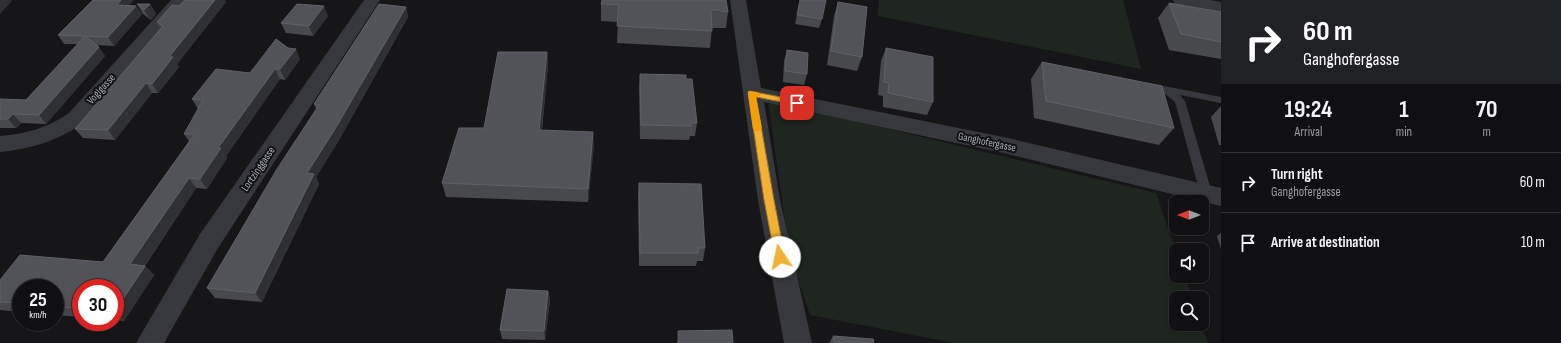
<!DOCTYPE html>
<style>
:root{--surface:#101012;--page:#19191b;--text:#f1f3f6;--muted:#9c9d9f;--line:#303032}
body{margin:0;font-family:"Sofia Sans Condensed",sans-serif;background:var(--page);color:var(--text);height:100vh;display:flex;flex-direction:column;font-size:15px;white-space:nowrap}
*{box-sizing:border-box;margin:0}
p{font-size:13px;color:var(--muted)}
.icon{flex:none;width:22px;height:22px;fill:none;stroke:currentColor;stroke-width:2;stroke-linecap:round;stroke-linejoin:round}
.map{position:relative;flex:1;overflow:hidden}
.side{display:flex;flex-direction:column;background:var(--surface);width:340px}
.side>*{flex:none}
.hud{background:#202124;color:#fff;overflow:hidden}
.needle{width:26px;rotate:270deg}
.fabs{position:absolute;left:1169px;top:195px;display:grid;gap:8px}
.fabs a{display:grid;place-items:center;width:40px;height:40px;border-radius:8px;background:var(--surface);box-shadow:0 2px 6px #0003,0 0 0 1px var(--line);font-size:20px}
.speed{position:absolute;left:12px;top:279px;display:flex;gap:8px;font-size:20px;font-weight:700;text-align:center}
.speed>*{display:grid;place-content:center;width:52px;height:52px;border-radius:50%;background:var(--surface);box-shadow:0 2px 6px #0003,0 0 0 1px var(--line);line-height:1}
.speed small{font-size:10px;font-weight:400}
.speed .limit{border:6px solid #d22;background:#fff;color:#111}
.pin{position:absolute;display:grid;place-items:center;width:34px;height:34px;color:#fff;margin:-17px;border-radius:8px;box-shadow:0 2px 6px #0006}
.me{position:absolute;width:44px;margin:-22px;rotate:349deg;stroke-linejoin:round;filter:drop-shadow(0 0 3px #0008)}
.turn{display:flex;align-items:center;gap:14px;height:84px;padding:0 16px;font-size:18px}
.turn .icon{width:52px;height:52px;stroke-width:2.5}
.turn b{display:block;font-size:28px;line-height:34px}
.eta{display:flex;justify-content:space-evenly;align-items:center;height:68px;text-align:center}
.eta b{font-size:24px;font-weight:700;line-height:28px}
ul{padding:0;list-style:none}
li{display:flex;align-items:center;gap:12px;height:60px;padding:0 16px;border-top:1px solid var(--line)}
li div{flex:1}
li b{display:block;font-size:15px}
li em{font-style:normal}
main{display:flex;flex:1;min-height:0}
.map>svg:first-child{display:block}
.green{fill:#1e261f}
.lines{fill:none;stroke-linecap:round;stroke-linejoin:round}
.service{fill:#37383d;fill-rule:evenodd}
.minor{fill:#37383d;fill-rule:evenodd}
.wall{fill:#47494d}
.shaded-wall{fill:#2f3033}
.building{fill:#525359;stroke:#5f6168}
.route{fill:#f2b134;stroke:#9d7322}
.slow{fill:#f59e0b}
.labels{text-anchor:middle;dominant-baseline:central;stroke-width:4;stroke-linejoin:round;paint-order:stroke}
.street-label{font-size:11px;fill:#a8adb8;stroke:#111113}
</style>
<main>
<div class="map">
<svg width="1221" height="343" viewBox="0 0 1221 343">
<rect width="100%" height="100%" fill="#161618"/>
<g class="green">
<polygon points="879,0 1123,0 1141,69 878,16"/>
<polygon points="768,100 1156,193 1176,251 1176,276 1185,276 1192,298 1176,298 1176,324 1201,324 1208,343 954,343 810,315 790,256"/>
</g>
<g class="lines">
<polygon class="service" points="1148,83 1221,97 1221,103 1180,95 1185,101 1212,193 1210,196 1202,196 1200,193 1175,102 1163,92 1145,88 1143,86"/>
<g class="minor">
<path d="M 171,0 L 188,0 L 83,123 C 58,141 30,149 0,152 L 0,136 C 26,134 47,128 69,113 Z"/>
<polygon points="364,0 380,0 218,248 164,343 136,343 200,234"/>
<polygon points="730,0 746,0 761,88 1008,138 1221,188 1221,206 1008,154 764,102 780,200 812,343 784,343 758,200"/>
<polygon points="1173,0 1210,0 1221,2 1221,12 1175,4"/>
</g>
</g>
<g class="wall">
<polygon points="800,0 822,19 819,28 795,24"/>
<polygon points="226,2 177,64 179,67 158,93 152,93 115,140 83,138 75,129 161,28 157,22 179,6"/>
<polygon points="838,2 862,57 857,71 827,65 834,16"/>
<polygon points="1169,3 1221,12 1221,59 1169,50 1158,18"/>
<polygon points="137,4 150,4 156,14 151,20 143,14"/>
<polygon points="601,4 728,12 726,28 712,28 710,48 617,43 618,22 601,21"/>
<polygon points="129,5 136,6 142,14 114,46 96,45 105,56 46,124 21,123 16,128 0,128 0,99 26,100 78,44 64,44 58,35"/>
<polygon points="406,7 408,17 339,140 316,177 319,184 262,302 215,298 207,288 316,109 314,104"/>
<polygon points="328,16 313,36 286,33 281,23"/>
<polygon points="886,48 933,102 927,115 883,107 883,96 878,95 881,61"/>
<polygon points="787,50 807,74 804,85 783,82 784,61"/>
<polygon points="547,52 548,65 542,130 594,146 588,202 446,197 442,183 484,128"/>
<polygon points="300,59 285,80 280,79 226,156 227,158 207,189 196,188 145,266 154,275 124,321 115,320 115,288 81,288 81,317 55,315 55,288 21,288 21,312 0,310 0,280 103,262 189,141 184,134 198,109 192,99 250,73"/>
<polygon points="1042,62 1174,128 1159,145 1034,118 1031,79"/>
<polygon points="640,74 686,79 697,123 695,136 690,136 689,140 640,139 639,88"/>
<polygon points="1221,106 1221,145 1219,145 1211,117"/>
<polygon points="639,183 705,248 703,261 697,261 696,266 639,266 638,196"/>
<polygon points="1221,233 1221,249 1217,236"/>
<polygon points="548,291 550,300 545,340 502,339 500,330"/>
<polygon points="678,331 733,343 677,343"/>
<polygon points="833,336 874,343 829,343"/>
</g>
<g class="shaded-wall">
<polygon points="0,0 11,0 12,1 0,14"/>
<polygon points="121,0 134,0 122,13 117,5"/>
<polygon points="215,0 225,0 226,2 177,64 179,67 158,93 152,84 169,57"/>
<polygon points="150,4 156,14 151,20 144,10"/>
<polygon points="136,6 142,14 114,46 108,37"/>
<polygon points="324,6 328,16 313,36 309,26"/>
<polygon points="406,7 408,17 339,140 316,177 319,184 262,302 255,293 307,173"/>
<polygon points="99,47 105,56 46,124 39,115"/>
<polygon points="296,49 300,59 285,80 280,69"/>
<polygon points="547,52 548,65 540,144 539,130"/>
<polygon points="275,69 280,79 226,156 227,158 207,189 200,179 218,148"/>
<polygon points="146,83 152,93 115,140 108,130"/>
<polygon points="13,114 21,123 16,128 8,119"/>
<polygon points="593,132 594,146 588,202 588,189"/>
<polygon points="189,178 196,188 139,274 130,264"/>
<polygon points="145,266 154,275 124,321 115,312 115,311"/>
<polygon points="548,291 550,300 545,340 544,331"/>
</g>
<g class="building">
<polygon points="93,0 121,0 117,5 136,6 108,37 58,35"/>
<polygon points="185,0 215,0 169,57 173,57 152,84 146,83 108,130 75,129 163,26 157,22 172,5 179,6"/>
<polygon points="602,0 726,0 728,12 711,10 712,31 617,26 619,5 601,4"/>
<polygon points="800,0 826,0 822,19 797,15"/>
<polygon points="838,2 867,7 862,57 831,51"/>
<polygon points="1169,3 1221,12 1221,42 1181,34"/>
<polygon points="137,4 150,4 144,10"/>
<polygon points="297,4 324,6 309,26 281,23"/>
<polygon points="379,4 406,7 335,129 307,173 314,174 255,293 207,288 277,169 319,105 314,104"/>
<polygon points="85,36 99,47 39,115 13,114 8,119 0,119 0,99 26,100"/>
<polygon points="276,39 288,48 296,49 280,69 275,69 218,148 221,148 200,179 189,178 130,264 145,266 115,311 115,288 81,288 81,309 55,306 55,288 21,288 21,303 0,302 0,280 20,255 103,262 195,134 184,134 203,100 192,99 216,69 250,73"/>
<polygon points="886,48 933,57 933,102 888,93 889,83 884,82"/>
<polygon points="787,50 808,53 807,74 785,71"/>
<polygon points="498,52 547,52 539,130 593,132 588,189 442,183 459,128 484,128"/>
<polygon points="1042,62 1162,86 1174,128 1046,101"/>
<polygon points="640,74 686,75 686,79 692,79 697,123 690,123 691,126 641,125"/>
<polygon points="639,183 701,184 705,248 698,248 698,253 640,253"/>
<polygon points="507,289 548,291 544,331 500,330"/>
<polygon points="732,330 733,343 679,343 678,331"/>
<polygon points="833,336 873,339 874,343 835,343"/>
</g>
<polygon class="route" points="749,91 797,100 801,103 797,105 756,97 774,200 785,257 780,262 775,257 764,200 748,93"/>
<polygon class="slow" points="749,91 757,92 761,95 756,97 762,129 757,132 753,129 748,93"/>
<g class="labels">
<g class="street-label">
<text transform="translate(101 89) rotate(-48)">Voglgasse</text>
<text transform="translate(987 142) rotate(12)">Ganghofergasse</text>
<text transform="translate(258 169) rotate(-56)">Lortzinggasse</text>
</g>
</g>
</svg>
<div class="fabs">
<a><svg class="needle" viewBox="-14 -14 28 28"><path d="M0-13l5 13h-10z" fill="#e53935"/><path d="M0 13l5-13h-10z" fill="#9c9d9f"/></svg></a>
<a><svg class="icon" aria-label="sound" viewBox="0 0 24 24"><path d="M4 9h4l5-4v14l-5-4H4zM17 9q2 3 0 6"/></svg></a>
<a><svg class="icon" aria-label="search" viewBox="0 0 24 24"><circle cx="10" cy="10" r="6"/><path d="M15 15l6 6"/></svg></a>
</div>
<div class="speed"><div>25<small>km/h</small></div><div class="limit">30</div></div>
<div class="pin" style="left:797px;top:103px;background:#d93025"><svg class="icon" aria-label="arrive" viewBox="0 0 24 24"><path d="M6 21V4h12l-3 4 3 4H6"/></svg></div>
<svg class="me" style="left:780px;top:257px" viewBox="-20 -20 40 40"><circle r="19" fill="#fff"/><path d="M0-13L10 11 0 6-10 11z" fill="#f2b134"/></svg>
</div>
<section class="side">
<div class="hud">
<div class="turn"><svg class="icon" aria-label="right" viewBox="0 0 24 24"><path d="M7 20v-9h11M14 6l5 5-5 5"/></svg><div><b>60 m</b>Ganghofergasse</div></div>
</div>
<div class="eta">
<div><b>19:24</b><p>Arrival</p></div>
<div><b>1</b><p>min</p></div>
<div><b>70</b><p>m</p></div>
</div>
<ul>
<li><svg class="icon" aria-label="right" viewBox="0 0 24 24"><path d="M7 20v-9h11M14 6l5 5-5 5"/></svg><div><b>Turn right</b><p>Ganghofergasse</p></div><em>60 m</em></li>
<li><svg class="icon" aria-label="arrive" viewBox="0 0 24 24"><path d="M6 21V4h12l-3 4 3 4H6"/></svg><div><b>Arrive at destination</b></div><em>10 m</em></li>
</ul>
</section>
</main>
